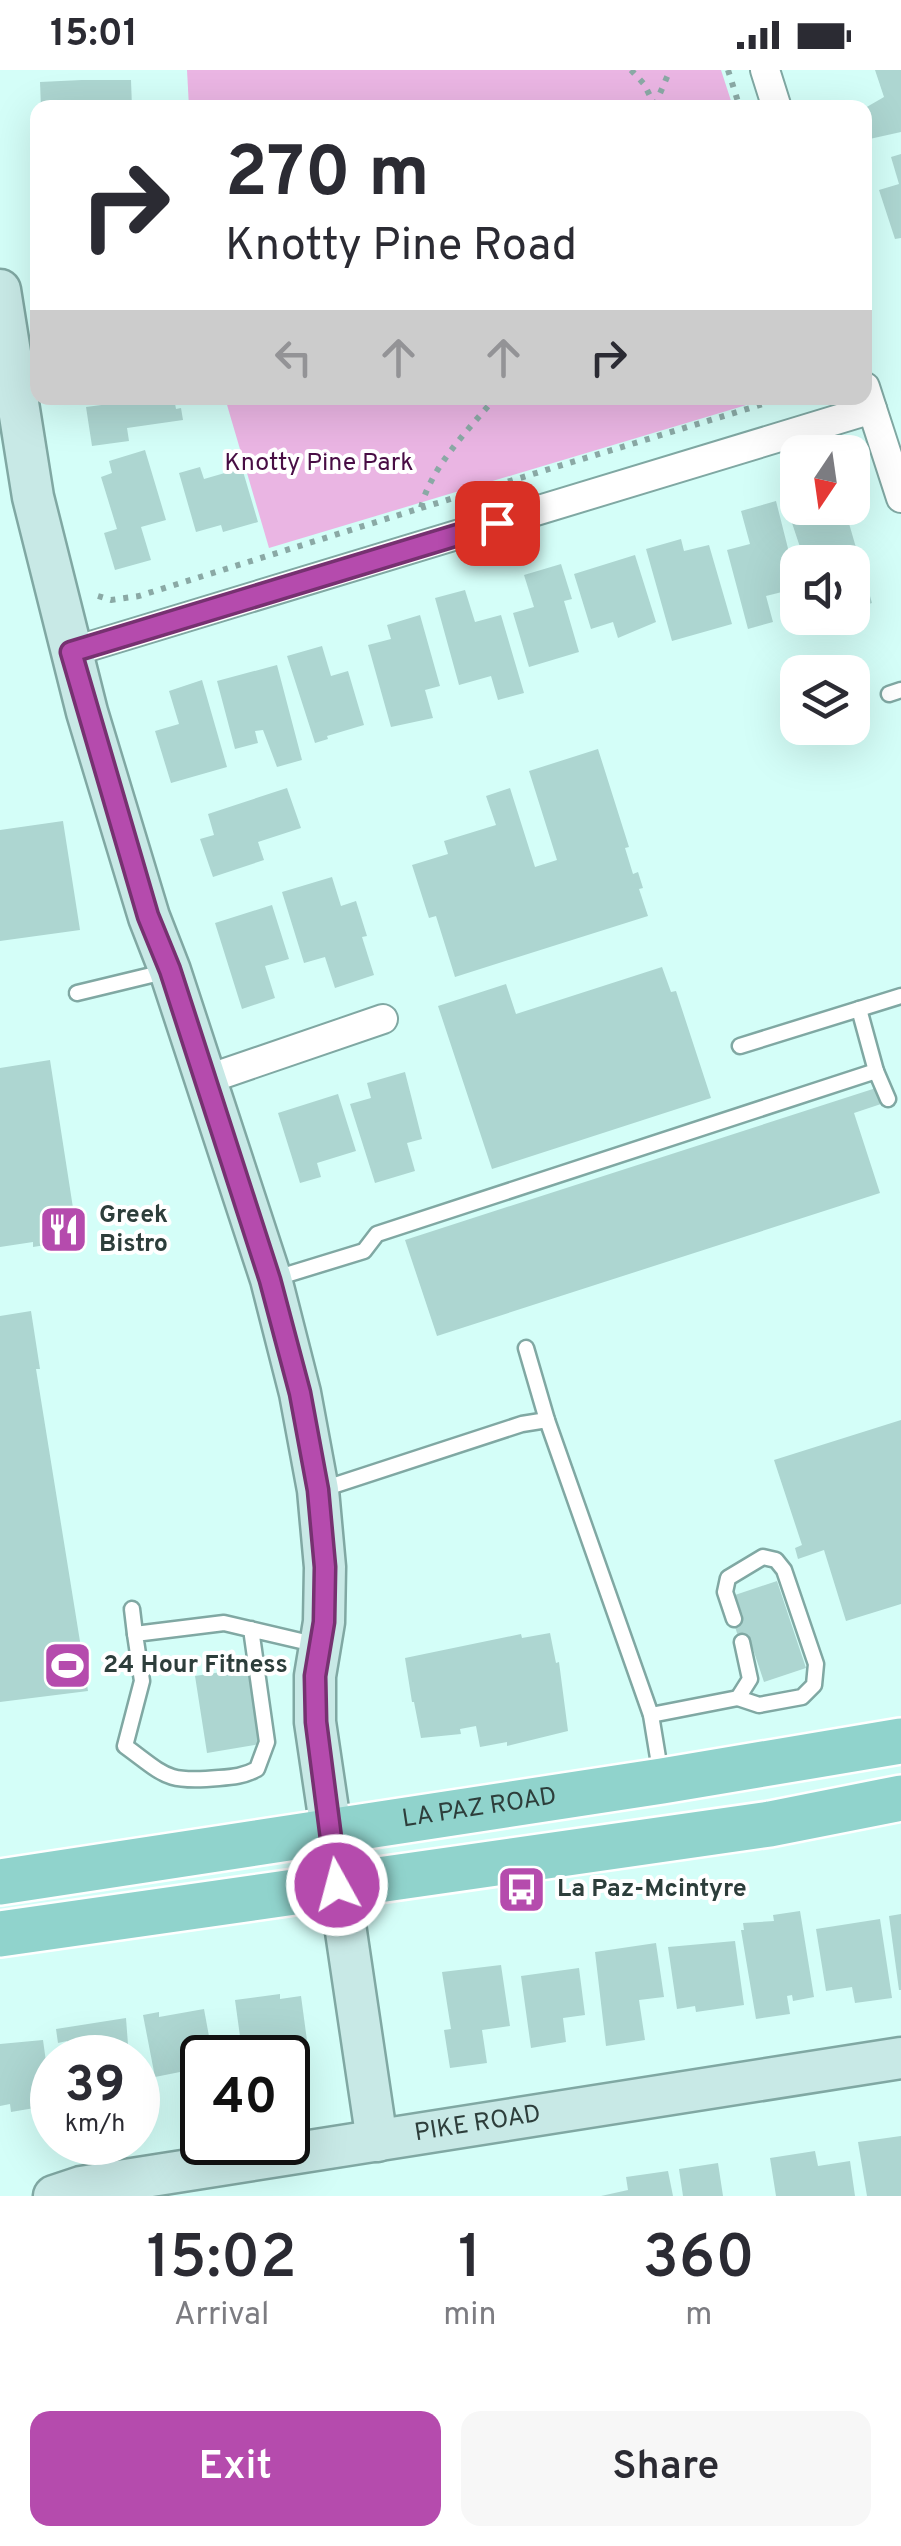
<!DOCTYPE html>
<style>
:root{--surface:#fff;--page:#f7f7f7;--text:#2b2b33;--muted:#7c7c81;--accent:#b54bad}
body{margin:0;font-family:Overpass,sans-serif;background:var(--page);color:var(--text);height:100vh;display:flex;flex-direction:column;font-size:38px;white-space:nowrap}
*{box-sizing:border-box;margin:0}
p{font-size:32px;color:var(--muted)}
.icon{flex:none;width:55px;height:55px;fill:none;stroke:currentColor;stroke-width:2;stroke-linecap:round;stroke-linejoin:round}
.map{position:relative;height:2126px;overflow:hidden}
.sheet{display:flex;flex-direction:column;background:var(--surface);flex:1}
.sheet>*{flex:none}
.banner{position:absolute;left:30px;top:30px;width:842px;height:305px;border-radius:20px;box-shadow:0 10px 40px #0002;background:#fff;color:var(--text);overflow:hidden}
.needle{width:65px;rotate:193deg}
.fabs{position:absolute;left:780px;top:365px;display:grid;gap:20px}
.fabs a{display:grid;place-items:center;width:90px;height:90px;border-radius:20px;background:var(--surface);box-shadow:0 10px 40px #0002;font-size:50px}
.speed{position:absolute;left:30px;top:1965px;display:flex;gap:20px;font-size:50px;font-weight:700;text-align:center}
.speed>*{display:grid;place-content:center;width:130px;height:130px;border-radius:50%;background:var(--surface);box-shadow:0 10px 40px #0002;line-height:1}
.speed small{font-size:25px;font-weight:400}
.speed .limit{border:5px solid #111;border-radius:15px;background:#fff;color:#111}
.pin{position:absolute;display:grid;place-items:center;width:85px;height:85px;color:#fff;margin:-42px;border-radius:20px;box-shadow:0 5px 15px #0006}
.me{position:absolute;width:110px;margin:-55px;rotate:353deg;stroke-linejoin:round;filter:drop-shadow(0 0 8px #0008)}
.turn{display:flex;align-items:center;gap:35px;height:210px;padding:0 30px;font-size:45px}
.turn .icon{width:130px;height:130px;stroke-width:2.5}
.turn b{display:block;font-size:70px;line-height:85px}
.lanes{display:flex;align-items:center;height:95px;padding:0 30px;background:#0003;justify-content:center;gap:50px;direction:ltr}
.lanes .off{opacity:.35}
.eta{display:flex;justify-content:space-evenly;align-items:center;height:170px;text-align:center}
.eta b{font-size:60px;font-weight:600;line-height:70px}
.cta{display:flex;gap:20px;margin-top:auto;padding:20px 30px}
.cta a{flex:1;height:115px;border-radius:20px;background:var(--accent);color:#fff;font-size:40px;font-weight:600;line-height:115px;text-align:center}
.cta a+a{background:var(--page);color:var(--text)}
.status{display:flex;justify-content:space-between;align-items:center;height:70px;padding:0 50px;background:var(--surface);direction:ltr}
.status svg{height:28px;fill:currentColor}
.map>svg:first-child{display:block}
.green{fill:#eab5e3}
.building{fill:#add6d1}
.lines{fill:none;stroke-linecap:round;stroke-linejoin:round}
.lane-casing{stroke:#80a8a3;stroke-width:19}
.street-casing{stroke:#80a8a3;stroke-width:32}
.secondary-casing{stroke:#80a8a3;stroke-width:45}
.primary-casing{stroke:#fff;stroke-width:50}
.path{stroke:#8aa9a5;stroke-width:6;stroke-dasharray:5 8;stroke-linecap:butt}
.lane{stroke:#fff;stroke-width:14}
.street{stroke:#fff;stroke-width:28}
.secondary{stroke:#c8e9e6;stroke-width:40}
.primary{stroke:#90d3cc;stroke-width:45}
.route-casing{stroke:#763170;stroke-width:25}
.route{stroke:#b54bad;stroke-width:18}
.labels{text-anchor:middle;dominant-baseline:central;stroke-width:8;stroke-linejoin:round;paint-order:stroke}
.park-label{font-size:25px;fill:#480d44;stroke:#fff}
.poi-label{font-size:25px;font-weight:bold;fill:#2d3e3b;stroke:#fff;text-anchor:start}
.street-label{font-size:25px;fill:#2d3e3b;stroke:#fff}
</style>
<div class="status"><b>15:01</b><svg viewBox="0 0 49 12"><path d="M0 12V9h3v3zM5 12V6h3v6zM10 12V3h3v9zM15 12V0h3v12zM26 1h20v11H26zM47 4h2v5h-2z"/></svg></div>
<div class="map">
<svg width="901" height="2126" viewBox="0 0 901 2126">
<rect width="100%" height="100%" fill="#d4fef8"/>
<g class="green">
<polygon points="187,0 721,0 733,37 189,37"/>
<polygon points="225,328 770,328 269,478"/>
</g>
<g class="building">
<polygon points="875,0 901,0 901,62 865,70 865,38 884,27"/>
<polygon points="82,10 131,10 132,38 41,38 40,12"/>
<polygon points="901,84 901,168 895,169 879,120 899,114 891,87"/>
<polygon points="117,328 174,328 176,339 181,338 183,350 127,358 129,371 92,376 86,337 117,333"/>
<polygon points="145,380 166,450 141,457 151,490 115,500 104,463 117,459 101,407 112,403 109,391"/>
<polygon points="200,397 204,409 242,398 258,452 223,462 221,455 196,462 179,403"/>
<polygon points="776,431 798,518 766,526 773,552 748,559 727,480 750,474 741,441"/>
<polygon points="798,432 798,438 829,438 833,454 848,450 872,533 852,539 852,492 805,492 786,435"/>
<polygon points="681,469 684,481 709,475 732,554 672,571 646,479"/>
<polygon points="635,485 656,552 618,568 613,552 591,559 574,504"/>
<polygon points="561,494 572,529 564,531 579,582 529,597 513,543 534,537 524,505"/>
<polygon points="465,520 475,552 501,545 524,623 498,630 491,606 459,615 435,528"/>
<polygon points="420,545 440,616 425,620 433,648 391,657 368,575 391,569 387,555"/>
<polygon points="322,576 331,606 348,601 364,655 327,666 328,669 315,673 287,586"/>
<polygon points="277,595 302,690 277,697 263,660 255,661 258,673 235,679 217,611"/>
<polygon points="202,610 227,697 171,713 155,661 179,654 169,621"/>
<polygon points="598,679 629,777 625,778 633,804 638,802 643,818 639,819 648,846 455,907 436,846 429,848 412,795 448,784 444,771 496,755 486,726 510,718 535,797 557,790 529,701"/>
<polygon points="287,718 301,758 258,772 264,790 213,807 200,769 214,765 208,744"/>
<polygon points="63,751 80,860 0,871 0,760"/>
<polygon points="332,807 341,836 356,831 367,866 362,867 374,905 335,918 325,887 304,893 282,822"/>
<polygon points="272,835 289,889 265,896 275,928 242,939 215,853"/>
<polygon points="662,897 671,922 676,921 711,1028 492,1099 438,936 506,914 516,944"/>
<polygon points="50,990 78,1170 33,1177 33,1172 0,1177 0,998"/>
<polygon points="405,1002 422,1069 407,1073 415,1101 375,1113 350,1034 371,1028 367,1013"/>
<polygon points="876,1018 881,1034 854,1043 880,1123 437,1266 405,1170"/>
<polygon points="338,1024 356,1081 317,1093 321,1107 300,1113 278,1043"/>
<polygon points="31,1241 40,1299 36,1299 88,1621 0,1632 0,1246"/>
<polygon points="901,1350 901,1534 846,1551 824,1480 798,1489 795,1478 802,1475 774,1390"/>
<polygon points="777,1511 806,1598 764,1612 750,1570 740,1573 733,1550 743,1546 735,1525"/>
<polygon points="550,1563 556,1593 559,1592 568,1661 507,1676 507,1672 480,1677 476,1656 460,1659 461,1664 421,1668 414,1632 412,1632 405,1588 521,1564 522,1568"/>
<polygon points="248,1598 259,1643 255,1643 260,1674 207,1683 195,1606"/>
<polygon points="800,1841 814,1927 793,1931 792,1925 787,1926 790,1944 756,1949 741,1860 744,1860 743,1853 774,1851 773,1845"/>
<polygon points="901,1844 901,1920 899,1920 889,1846"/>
<polygon points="880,1849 892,1928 855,1933 852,1917 826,1921 816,1859"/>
<polygon points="735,1871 744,1935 696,1942 695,1936 677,1939 668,1877"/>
<polygon points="656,1873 664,1927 639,1930 645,1970 606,1976 595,1882"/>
<polygon points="501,1895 510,1956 482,1960 487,1993 450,1998 444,1960 451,1959 442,1902"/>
<polygon points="579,1898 585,1945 563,1948 566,1972 531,1978 521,1906"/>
<polygon points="280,1924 280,1929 301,1926 308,1978 283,1981 283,1988 243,1988 235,1930"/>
<polygon points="204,1939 213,1988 202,1988 202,2030 186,2033 180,2002 155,2007 143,1945 159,1942 159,1947"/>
<polygon points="126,1948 129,1988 70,1988 67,1971 58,1973 56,1959"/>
<polygon points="43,1970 52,2035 11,2042 10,2034 0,2036 0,1974"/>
<polygon points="901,2066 901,2126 867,2126 858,2072"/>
<polygon points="815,2081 818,2096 850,2091 855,2126 776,2126 770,2088"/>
<polygon points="718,2093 723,2126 683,2126 679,2099"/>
<polygon points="668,2101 673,2126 601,2126 628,2120 626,2107"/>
</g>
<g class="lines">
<defs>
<g id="lane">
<polyline points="889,624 901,620"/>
<polyline points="77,923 164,902"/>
<polyline points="859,939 876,1001 888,1029"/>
<polyline points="740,976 901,926"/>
<polyline points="276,1208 364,1181 377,1164 876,1001"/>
<polyline points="526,1278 547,1350 651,1645 661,1706"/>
<polyline points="323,1419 522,1354 547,1350"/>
<polyline points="132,1539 135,1564"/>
<polyline points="734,1549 725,1522 728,1508 763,1487 776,1490 784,1500 816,1594 814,1615 802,1627 759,1635 738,1628 750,1609 742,1572"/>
<path d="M 251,1559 L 267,1672 L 257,1699 C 244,1706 233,1707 219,1708 C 166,1713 166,1706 125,1676 L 142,1611 L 135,1564 L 224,1553 L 318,1575"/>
<polyline points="651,1645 738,1628"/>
</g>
<g id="street">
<polyline points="765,0 777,38"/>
<polyline points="865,317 901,428"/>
<polyline points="71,582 872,339"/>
<polyline points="205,1010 383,949"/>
</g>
<g id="secondary">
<polyline points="0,220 33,427 87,642 149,847 170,901 271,1209 300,1323 318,1420 325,1497 324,1552 315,1606 315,1652 377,2071"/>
<path id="s1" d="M 54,2126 L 81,2117 L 901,1988"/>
</g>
<g id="primary">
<path id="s2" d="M 0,1812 L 662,1711 L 901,1671"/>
<polyline points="0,1864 770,1754 901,1728"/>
</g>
</defs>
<use href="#lane" class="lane-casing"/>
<use href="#street" class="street-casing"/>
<use href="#secondary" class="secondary-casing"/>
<use href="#primary" class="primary-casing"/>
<g class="path">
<polyline points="631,0 644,14 656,38"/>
<polyline points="728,0 740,38"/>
<polyline points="655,35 670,0"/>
<polyline points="421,438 783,328"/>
<path d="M 98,526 L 111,530 L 139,526 L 421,438 C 430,398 469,359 495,328"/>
</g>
<use href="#lane" class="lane"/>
<use href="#street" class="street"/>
<use href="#secondary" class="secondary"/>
<use href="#primary" class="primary"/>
</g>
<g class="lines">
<defs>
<polyline id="route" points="337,1815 316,1652 315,1606 324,1552 325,1497 318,1420 300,1323 270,1210 170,900 148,846 71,582 497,453"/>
</defs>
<use href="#route" class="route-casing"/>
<use href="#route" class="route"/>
</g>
<defs>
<symbol id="restaurant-square" viewBox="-11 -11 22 22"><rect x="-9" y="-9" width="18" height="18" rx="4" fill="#b54bad" stroke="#fff"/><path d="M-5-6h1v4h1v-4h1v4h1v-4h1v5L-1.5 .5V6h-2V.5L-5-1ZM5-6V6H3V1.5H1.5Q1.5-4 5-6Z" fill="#fff"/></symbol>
<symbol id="stadium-square" viewBox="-11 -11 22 22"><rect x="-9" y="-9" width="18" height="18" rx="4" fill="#b54bad" stroke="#fff"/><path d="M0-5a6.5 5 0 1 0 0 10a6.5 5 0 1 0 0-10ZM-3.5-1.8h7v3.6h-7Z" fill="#fff"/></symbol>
<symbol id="bus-square" viewBox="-11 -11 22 22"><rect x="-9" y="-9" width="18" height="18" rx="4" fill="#b54bad" stroke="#fff"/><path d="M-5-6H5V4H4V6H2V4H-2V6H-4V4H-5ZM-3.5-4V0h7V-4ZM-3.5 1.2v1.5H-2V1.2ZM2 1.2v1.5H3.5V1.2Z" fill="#fff"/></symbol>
</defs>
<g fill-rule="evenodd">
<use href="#restaurant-square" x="36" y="1132" width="55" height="55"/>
<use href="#stadium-square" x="40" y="1568" width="55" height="55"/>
<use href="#bus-square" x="494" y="1792" width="55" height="55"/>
</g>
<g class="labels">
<g class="park-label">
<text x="319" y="394">Knotty Pine Park</text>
</g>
<g class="poi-label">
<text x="99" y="1146">Greek<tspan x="99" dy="29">Bistro</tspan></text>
<text x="103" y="1596">24 Hour Fitness</text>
<text x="557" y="1820">La Paz-Mcintyre</text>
</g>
<g class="street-label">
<text stroke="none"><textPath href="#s2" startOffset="485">LA PAZ ROAD</textPath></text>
<text stroke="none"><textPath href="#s1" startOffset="430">PIKE ROAD</textPath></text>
</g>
</g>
</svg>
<div class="fabs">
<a><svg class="needle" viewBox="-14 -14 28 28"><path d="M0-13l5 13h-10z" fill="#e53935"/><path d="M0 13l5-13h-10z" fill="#7c7c81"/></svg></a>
<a><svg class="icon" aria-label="sound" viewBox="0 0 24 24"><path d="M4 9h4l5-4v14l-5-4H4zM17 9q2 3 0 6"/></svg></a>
<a><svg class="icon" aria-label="layers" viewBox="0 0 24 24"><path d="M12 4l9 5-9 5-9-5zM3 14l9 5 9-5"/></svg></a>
</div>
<div class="speed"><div>39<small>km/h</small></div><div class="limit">40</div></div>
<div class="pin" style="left:497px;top:453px;background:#d93025"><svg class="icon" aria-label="arrive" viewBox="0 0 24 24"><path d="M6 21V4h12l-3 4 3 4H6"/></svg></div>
<svg class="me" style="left:337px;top:1815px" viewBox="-20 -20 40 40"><circle r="17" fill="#b54bad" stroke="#fff" stroke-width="3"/><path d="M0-11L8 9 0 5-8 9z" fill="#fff"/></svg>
<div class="banner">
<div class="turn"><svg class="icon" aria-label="right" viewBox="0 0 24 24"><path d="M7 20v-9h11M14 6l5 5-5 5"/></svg><div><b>270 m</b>Knotty Pine Road</div></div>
<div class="lanes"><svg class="icon off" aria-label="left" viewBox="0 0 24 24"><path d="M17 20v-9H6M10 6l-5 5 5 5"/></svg><svg class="icon off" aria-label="ahead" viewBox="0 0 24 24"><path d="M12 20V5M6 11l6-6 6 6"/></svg><svg class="icon off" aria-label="ahead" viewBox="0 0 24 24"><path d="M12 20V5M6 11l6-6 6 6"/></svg><svg class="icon" aria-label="right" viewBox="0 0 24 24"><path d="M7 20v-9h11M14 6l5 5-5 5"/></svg></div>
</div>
</div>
<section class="sheet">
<div class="eta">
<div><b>15:02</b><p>Arrival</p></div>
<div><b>1</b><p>min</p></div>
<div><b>360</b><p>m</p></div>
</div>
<div class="cta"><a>Exit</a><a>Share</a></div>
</section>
